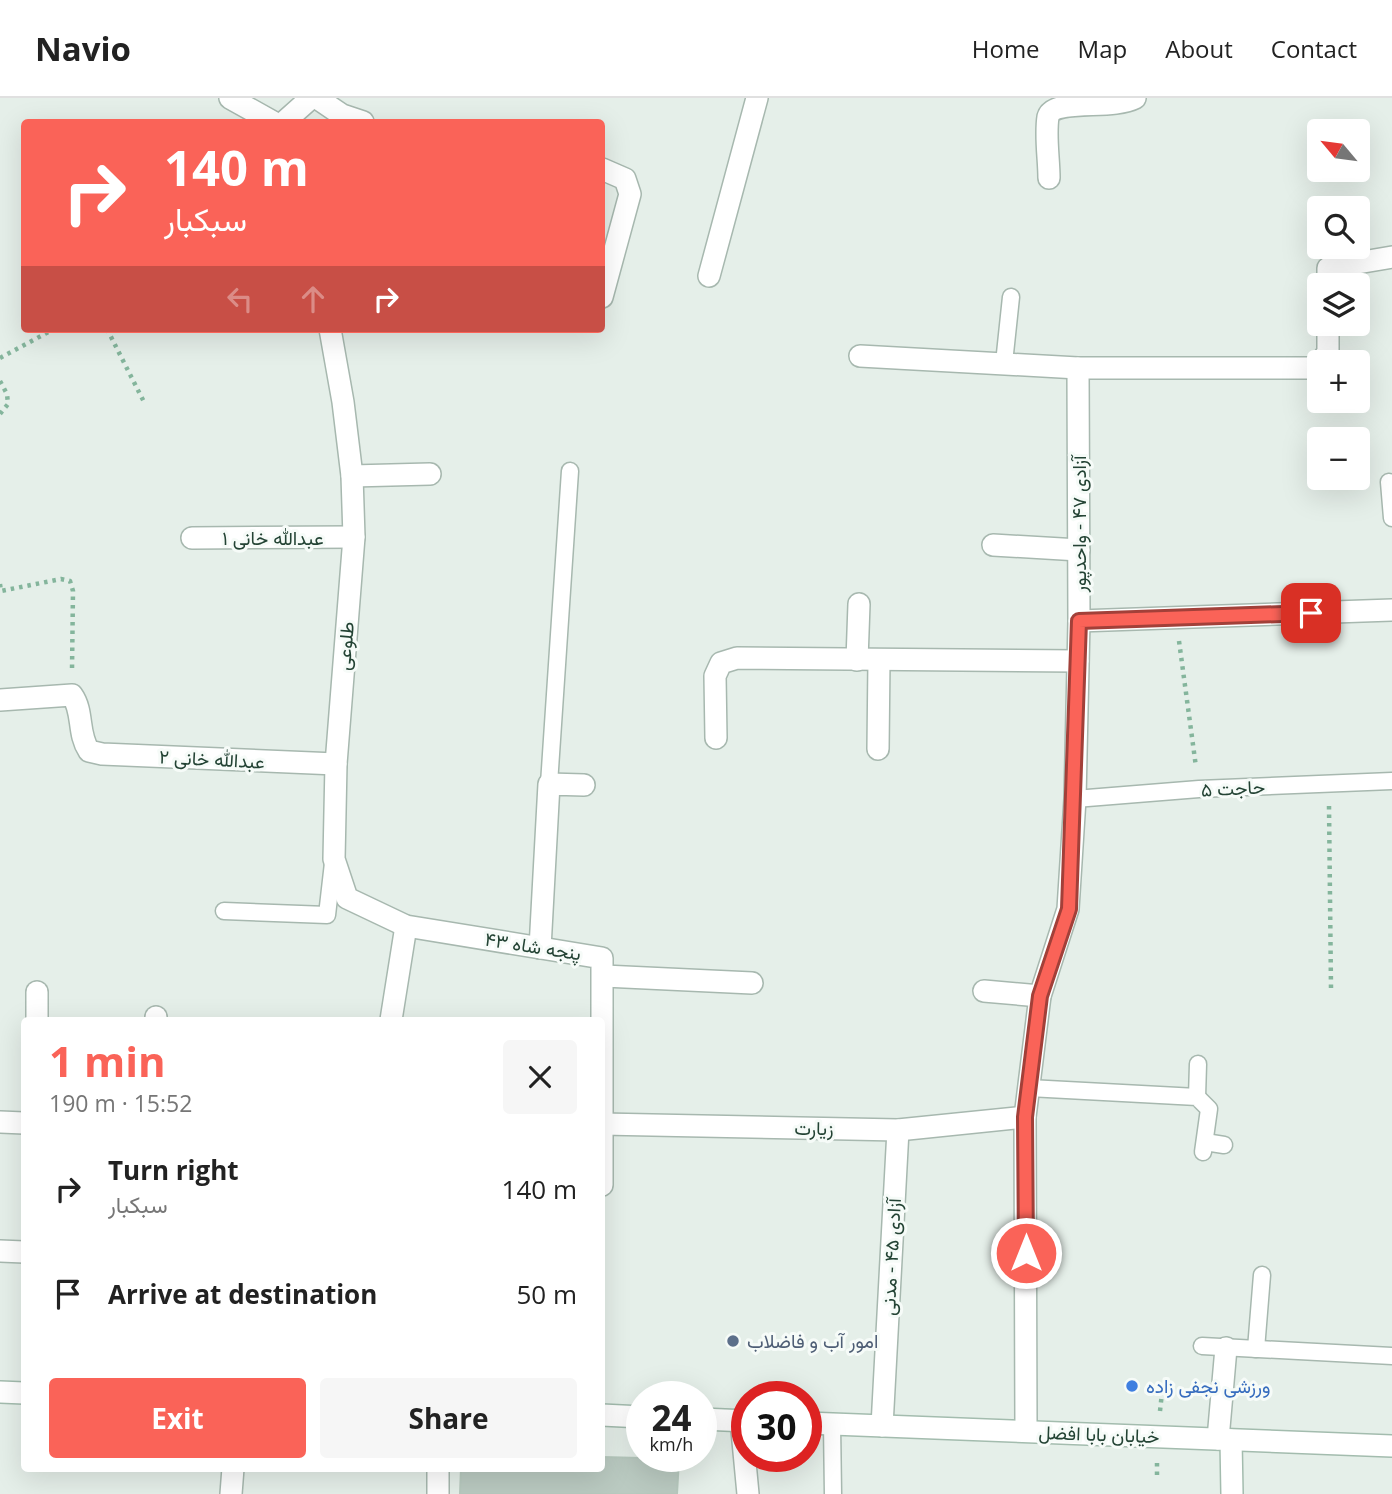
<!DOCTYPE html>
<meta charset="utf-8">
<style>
:root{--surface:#fff;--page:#f6f6f6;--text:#222;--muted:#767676;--line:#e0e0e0;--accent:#fa6358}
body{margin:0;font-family:"Open Sans",Vazirmatn,sans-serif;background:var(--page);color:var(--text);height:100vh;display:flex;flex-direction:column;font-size:26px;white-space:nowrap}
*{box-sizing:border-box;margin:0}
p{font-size:23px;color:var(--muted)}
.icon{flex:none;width:38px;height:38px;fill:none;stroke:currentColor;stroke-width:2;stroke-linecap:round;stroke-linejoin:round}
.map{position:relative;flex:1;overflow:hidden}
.details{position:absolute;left:21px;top:919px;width:584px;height:455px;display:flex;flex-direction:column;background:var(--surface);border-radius:7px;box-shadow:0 7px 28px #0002}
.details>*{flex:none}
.hud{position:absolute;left:21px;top:21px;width:584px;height:214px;border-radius:7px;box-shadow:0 7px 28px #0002;background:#fa6358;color:#fff;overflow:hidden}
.needle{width:46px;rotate:299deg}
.fabs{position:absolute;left:1307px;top:21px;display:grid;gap:14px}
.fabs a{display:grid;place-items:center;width:63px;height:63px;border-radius:7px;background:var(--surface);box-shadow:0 7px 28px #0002;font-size:35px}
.speed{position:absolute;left:626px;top:1283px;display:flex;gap:14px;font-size:35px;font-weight:700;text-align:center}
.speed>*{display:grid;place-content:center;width:91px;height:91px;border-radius:50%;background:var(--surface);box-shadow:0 7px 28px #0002;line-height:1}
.speed small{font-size:18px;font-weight:400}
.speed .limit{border:10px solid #d22;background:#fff;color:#111}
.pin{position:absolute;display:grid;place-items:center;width:60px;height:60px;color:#fff;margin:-30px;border-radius:14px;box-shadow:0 4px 10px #0006}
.me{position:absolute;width:77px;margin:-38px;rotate:0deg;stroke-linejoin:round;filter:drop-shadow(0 0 5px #0008)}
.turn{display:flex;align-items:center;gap:24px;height:147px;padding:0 28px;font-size:32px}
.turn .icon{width:91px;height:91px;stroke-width:2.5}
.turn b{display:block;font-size:49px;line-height:60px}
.lanes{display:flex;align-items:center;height:66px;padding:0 28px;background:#0003;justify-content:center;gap:35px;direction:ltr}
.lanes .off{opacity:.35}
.round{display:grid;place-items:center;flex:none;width:74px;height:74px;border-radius:7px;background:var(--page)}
.headline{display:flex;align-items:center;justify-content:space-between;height:119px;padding:0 28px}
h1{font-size:42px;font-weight:700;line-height:52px;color:var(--accent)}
.primary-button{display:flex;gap:14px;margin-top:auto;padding:14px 28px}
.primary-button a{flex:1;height:80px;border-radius:7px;background:var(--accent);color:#fff;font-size:28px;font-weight:700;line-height:80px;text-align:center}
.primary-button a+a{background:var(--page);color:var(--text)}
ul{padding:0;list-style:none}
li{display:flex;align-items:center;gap:21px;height:105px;padding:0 28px}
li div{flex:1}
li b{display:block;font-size:26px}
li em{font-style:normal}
header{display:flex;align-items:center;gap:42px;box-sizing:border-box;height:98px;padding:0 35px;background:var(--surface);border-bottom:2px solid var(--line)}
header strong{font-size:33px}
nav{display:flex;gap:38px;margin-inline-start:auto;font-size:24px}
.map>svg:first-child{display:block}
.building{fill:#bacac1;stroke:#b7c9be;stroke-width:2}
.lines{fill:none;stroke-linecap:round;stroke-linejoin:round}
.lane-casing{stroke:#a7b8af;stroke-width:19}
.street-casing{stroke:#a7b8af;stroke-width:24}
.secondary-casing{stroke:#a3bcae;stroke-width:24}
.path{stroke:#84b59c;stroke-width:4.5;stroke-dasharray:3.5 5;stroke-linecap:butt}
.lane{stroke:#fff;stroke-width:16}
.street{stroke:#fff;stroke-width:21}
.secondary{stroke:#fff;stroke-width:21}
.route-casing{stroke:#a24039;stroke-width:18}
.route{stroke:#fa6358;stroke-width:12}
.service-dot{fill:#5c6f8a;stroke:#f6fbf8;stroke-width:2.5}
.shop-dot{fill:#3f7fe0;stroke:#f6fbf8;stroke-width:2.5}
.labels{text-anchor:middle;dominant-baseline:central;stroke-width:6;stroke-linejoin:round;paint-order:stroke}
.street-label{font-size:19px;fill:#234334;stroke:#f6fbf8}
.service-label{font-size:19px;fill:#4e5e75;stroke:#f6fbf8;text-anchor:start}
.shop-label{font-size:19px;fill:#366cbe;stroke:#f6fbf8;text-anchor:start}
</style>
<header>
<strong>Navio</strong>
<nav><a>Home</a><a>Map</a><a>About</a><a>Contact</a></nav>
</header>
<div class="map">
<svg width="1392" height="1396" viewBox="0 0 1392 1396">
<rect width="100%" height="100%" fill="#e5efe9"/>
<polygon class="building" points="602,1359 679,1361 677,1396 460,1396 461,1370 602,1370"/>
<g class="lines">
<defs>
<g id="lane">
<polyline points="1004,265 1011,199"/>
<polyline points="1389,384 1392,420"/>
<polyline points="549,686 570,373"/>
<polyline points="1075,701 1199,691 1392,683"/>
<polyline points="224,813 327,817 333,765"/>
<polyline points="1029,990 1197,999 1209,1011 1203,1054"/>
<polyline points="1197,999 1198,966"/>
<polyline points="1205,1044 1224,1047"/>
<polyline points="1202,1248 1392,1258"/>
<polyline points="1256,1251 1262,1177"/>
<polyline points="832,1326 833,1396"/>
</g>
<g id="street">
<polyline points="230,0 273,24"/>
<polyline points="317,0 342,17 363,24"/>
<polyline points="284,24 311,0"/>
<polyline points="602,71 625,81 630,96 602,199"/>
<path d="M 1049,80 C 1049,61 1045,38 1048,19 C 1053,0 1112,12 1135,0"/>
<polyline points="709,178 757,0"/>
<polyline points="1328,187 1328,170 1392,159"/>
<polyline points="330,231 343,304 352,378 354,439 336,666 334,761 347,800 406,828 602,860 602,1087"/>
<polyline points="860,258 1078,270 1313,270 1320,266"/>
<polyline points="1321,264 1328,254 1328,226"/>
<polyline points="352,378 430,376"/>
<polyline points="192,440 354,439"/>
<polyline points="993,447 1079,452"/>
<polyline points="1079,523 1392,512"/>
<polyline points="857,562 859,506"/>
<path d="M 0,602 L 72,597 C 84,614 77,635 89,653 L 102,656 L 336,666"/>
<polyline points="716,640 715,578 721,565 737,560 1078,563"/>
<polyline points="878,651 879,562"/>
<polyline points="540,850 549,686 584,687"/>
<polyline points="604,878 752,885"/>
<polyline points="984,893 1040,898"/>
<polyline points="37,922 37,894"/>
<polyline points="156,922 156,919"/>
<polyline points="391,922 406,828"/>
<polyline points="0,1024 24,1025"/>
<polyline points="602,1026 898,1032 1025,1019"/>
<polyline points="0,1153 24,1154"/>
<polyline points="741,1322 748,1396"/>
<polyline points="882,1328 898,1032"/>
<polyline points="1026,1333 1025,1019 1040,898 1068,811 1075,701 1079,523 1078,270"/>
<polyline points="1218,1341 1226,1250"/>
<polyline points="231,1396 233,1370"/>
<polyline points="438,1396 438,1370"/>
</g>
<g id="secondary">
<polyline points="0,1294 24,1295"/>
<polyline points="602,1317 642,1319"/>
<polyline points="702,1321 747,1323"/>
<polyline points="807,1325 1392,1348"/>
<polyline points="1231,1342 1232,1396"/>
</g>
</defs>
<use href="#lane" class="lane-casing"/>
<use href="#street" class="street-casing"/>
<use href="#secondary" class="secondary-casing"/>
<g class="path">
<polyline points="107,231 144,304"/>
<polyline points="0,260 54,231"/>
<polyline points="0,283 7,296 8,306 0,316"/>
<polyline points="0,486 1,493 61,481 70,483 73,493 72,572"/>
<polyline points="1179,543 1196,669"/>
<polyline points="1329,708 1331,890"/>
<polyline points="1160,1313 1162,1295"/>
<polyline points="1157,1377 1157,1364"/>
</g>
<use href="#lane" class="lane"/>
<use href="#street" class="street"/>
<use href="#secondary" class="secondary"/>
</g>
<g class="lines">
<defs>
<polyline id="route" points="1026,1155 1025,1019 1040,898 1069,811 1079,523 1311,515"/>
</defs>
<use href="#route" class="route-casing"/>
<use href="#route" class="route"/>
</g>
<circle class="service-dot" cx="733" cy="1243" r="7"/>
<circle class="shop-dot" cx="1132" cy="1288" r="7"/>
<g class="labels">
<g class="street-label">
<text transform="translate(1079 426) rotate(-90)">آزادی ۴۷ - واحدپور</text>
<text x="273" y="440">عبدالله خانی ۱</text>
<text transform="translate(345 548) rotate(-85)">طلوعی</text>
<text transform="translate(212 661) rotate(3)">عبدالله خانی ۲</text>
<text transform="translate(1233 690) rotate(-3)">حاجت ۵</text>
<text transform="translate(533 848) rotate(9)">پنجه شاه ۴۳</text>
<text transform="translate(814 1030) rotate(1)">زیارت</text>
<text transform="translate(891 1159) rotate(-87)">آزادی ۴۵ - مدنی</text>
<text transform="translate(1099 1336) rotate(2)">خیابان بابا افضل</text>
</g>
<g class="service-label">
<text x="747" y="1243">امور آب و فاضلاب</text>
</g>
<g class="shop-label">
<text x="1146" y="1288">ورزشی نجفی زاده</text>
</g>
</g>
</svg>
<div class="fabs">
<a><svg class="needle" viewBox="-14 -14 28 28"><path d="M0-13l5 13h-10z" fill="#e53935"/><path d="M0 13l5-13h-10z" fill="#767676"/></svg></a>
<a><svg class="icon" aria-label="search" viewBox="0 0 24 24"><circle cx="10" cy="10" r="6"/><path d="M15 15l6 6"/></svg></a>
<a><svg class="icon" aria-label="layers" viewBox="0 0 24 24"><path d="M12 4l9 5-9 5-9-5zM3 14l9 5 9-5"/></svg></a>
<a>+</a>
<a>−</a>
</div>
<div class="speed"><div>24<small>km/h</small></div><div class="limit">30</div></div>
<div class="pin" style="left:1311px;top:515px;background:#d93025"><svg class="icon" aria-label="arrive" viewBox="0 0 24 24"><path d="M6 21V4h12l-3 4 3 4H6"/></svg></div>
<svg class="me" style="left:1026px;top:1155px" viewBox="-20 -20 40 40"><circle r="17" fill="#fa6358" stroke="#fff" stroke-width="3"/><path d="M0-11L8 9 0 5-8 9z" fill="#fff"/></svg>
<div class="hud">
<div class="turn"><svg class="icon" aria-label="right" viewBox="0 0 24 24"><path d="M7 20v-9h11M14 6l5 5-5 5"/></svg><div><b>140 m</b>سبکبار</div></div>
<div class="lanes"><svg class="icon off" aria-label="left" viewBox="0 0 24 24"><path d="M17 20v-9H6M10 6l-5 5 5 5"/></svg><svg class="icon off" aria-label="ahead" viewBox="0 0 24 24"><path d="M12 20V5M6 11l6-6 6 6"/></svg><svg class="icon" aria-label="right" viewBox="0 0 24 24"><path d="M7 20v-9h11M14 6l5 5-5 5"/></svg></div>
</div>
<section class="details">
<div class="headline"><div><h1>1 min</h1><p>190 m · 15:52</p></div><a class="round"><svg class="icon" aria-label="close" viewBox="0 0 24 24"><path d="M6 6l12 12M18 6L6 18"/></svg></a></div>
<ul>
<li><svg class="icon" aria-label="right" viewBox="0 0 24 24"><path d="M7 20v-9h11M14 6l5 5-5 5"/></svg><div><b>Turn right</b><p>سبکبار</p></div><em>140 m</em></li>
<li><svg class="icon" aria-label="arrive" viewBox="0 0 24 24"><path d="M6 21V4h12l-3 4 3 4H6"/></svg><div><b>Arrive at destination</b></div><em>50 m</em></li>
</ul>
<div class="primary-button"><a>Exit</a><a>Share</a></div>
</section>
</div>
